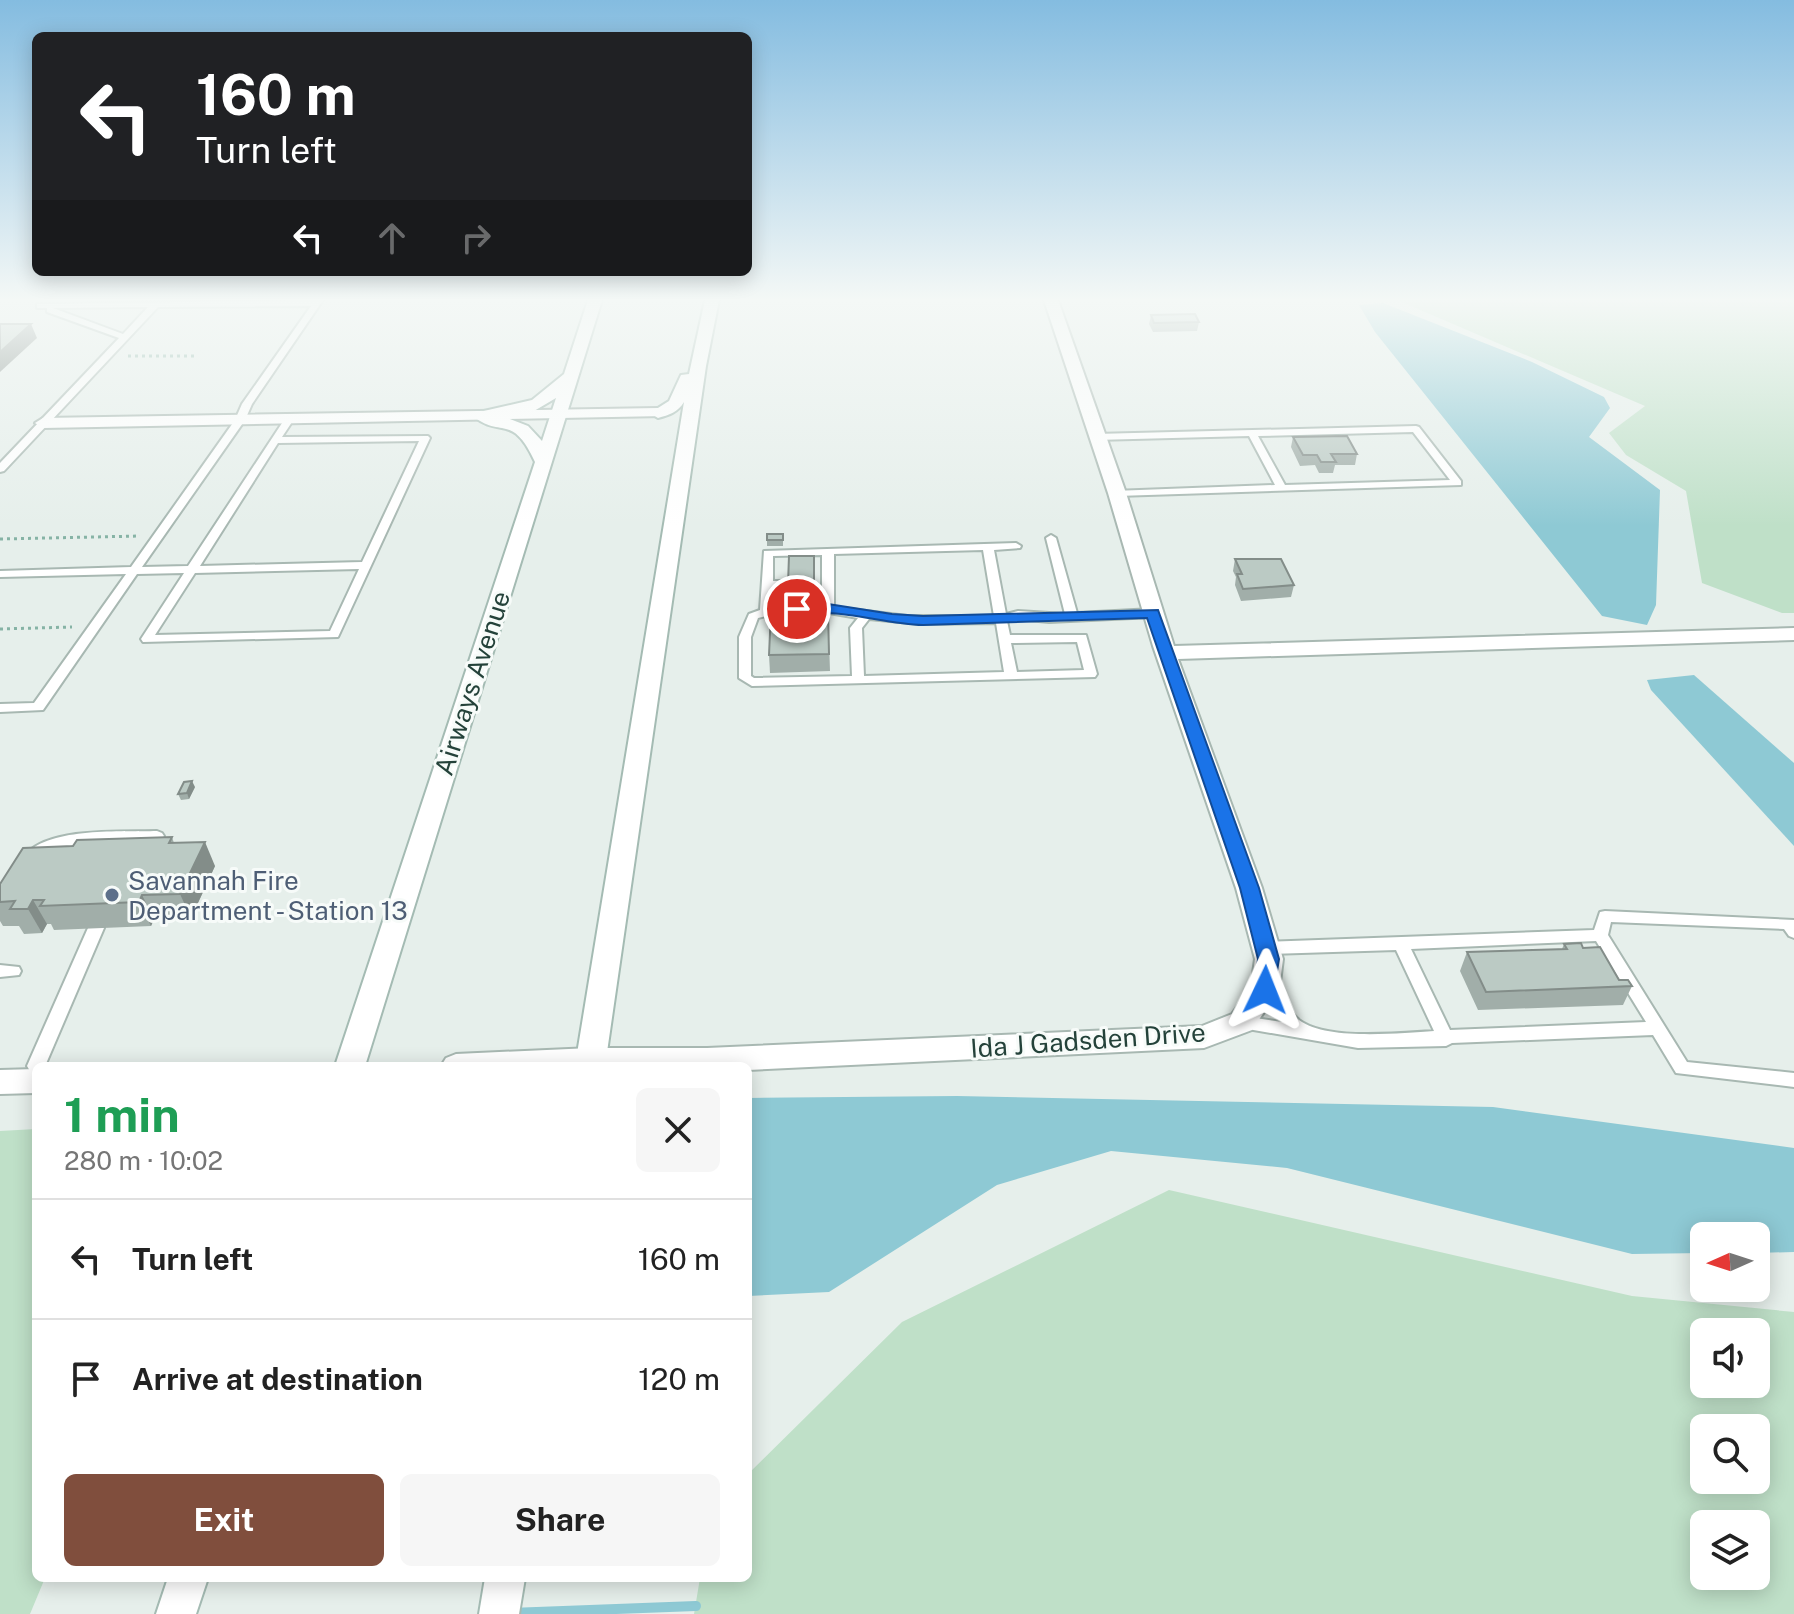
<!DOCTYPE html>
<meta charset="utf-8">
<style>
:root{--surface:#fff;--page:#f6f6f6;--text:#222;--muted:#767676;--line:#e0e0e0;--accent:#804e3d}
body{margin:0;font-family:"Public Sans",sans-serif;background:var(--page);color:var(--text);height:100vh;display:flex;flex-direction:column;font-size:30px;white-space:nowrap}
*{box-sizing:border-box;margin:0}
p{font-size:26px;color:var(--muted)}
.icon{flex:none;width:44px;height:44px;fill:none;stroke:currentColor;stroke-width:2;stroke-linecap:round;stroke-linejoin:round}
.map{position:relative;flex:1;overflow:hidden}
.sheet{position:absolute;left:32px;top:1062px;width:720px;height:520px;display:flex;flex-direction:column;background:var(--surface);border-radius:12px;box-shadow:0 4px 20px #0003}
.sheet>*{flex:none}
.hud{position:absolute;left:32px;top:32px;width:720px;height:244px;border-radius:12px;box-shadow:0 4px 20px #0003;background:#202124;color:#fff;overflow:hidden}
.needle{width:52px;rotate:267deg}
.fabs{position:absolute;left:1690px;top:1222px;display:grid;gap:16px}
.fabs a{display:grid;place-items:center;width:80px;height:80px;border-radius:12px;background:var(--surface);box-shadow:0 4px 20px #0003;font-size:40px}
.pin{position:absolute;display:grid;place-items:center;width:68px;height:68px;color:#fff;margin:-34px;border:4px solid #fff;border-radius:50%;box-shadow:0 2px 8px #0007}
.me{position:absolute;width:88px;margin:-44px;rotate:2deg;stroke-linejoin:round;filter:drop-shadow(0 0 6px #0008)}
.turn{display:flex;align-items:center;gap:28px;height:168px;padding:0 32px;font-size:36px}
.turn .icon{width:104px;height:104px;stroke-width:2.5}
.turn b{display:block;font-size:56px;line-height:68px}
.lanes{display:flex;align-items:center;height:76px;padding:0 32px;background:#0003;justify-content:center;gap:40px;direction:ltr}
.lanes .off{opacity:.35}
.round{display:grid;place-items:center;flex:none;width:84px;height:84px;border-radius:12px;background:var(--page)}
.summary{display:flex;align-items:center;justify-content:space-between;height:136px;padding:0 32px}
h1{font-size:48px;font-weight:700;line-height:60px;color:#1e9e55}
.primary-button{display:flex;gap:16px;margin-top:auto;padding:16px 32px}
.primary-button a{flex:1;height:92px;border-radius:12px;background:var(--accent);color:#fff;font-size:32px;font-weight:700;line-height:92px;text-align:center}
.primary-button a+a{background:var(--page);color:var(--text)}
ul{padding:0;list-style:none}
li{display:flex;align-items:center;gap:24px;height:120px;padding:0 32px;border-top:2px solid var(--line)}
li div{flex:1}
li b{display:block;font-size:30px}
li em{font-style:normal}
.map>svg:first-child{display:block}
.green{fill:#bfe0c8;fill-rule:evenodd}
.water{fill:#8ec9d4}
.lines{fill:none;stroke-linecap:round;stroke-linejoin:round}
.stream{stroke:#8ec9d4;stroke-width:10}
.lane-casing{stroke:#a8b8b2;stroke-width:4}
.street-casing{stroke:#a8b8b2;stroke-width:4}
.secondary-casing{stroke:#a4bbb3;stroke-width:4}
.path{stroke:#86b3a5;stroke-width:3;stroke-dasharray:3 4;stroke-linecap:butt}
.lane{fill:#fff;fill-rule:evenodd}
.street{fill:#fff;fill-rule:evenodd}
.secondary{fill:#fff;fill-rule:evenodd}
.wall{fill:#a1aea9}
.shaded-wall{fill:#838d89}
.building{fill:#bbcac4;stroke:#838d89;stroke-width:2}
.route{fill:#1a73e8;stroke:#114b97;stroke-width:2}
.service-dot{fill:#5c6f8a;stroke:#f7fbf9;stroke-width:3}
.labels{text-anchor:middle;dominant-baseline:central;stroke-width:6;stroke-linejoin:round;paint-order:stroke}
.street-label{font-size:26px;fill:#24423a;stroke:#f7fbf9}
.service-label{font-size:26px;fill:#4e5e75;stroke:#f7fbf9;text-anchor:start}
</style>
<div class="map">
<svg width="1794" height="1614" viewBox="0 0 1794 1614">
<rect width="100%" height="100%" fill="#e6efeb"/>
<g class="green">
<polygon points="1397,300 1794,300 1794,613 1782,613 1702,583 1686,491 1626,455 1609,433 1645,406"/>
<polygon points="36,1129 36,1578 45,1578 30,1614 0,1614 0,1131"/>
<path d="M 1169,1190 L 1632,1296 L 1794,1312 L 1794,1614 L 694,1614 L 700,1578 L 748,1578 L 748,1474 L 902,1322 ZM 1704,1332 L 1756,1332 L 1756,1384 L 1704,1384 ZM 1704,1428 L 1756,1428 L 1756,1480 L 1704,1480 ZM 1704,1524 L 1756,1524 L 1756,1576 L 1704,1576 Z"/>
</g>
<g class="water">
<polygon points="1383,303 1532,362 1604,397 1610,408 1589,437 1660,490 1656,605 1647,625 1602,616 1375,332 1359,305"/>
<polygon points="1694,675 1794,763 1794,846 1651,690 1647,680"/>
<polygon points="957,1096 1493,1107 1794,1148 1794,1252 1756,1253 1756,1236 1704,1236 1704,1253 1632,1254 1287,1168 1111,1151 997,1185 829,1292 748,1296 748,1098"/>
</g>
<g class="lines">
<polyline class="stream" points="510,1613 696,1606"/>
<defs>
<g id="lane">
<path d="M 323,300 L 252,404 L 245,420 L 142,567 L 188,566 L 286,417 L 294,419 L 282,437 L 428,436 L 430,438 L 338,637 L 143,642 L 141,639 L 184,573 L 137,574 L 43,710 L 0,712 L 0,704 L 34,703 L 126,574 L 0,577 L 0,571 L 131,567 L 235,420 L 242,404 L 311,306 L 158,307 L 4,471 L 0,472 L 0,463 L 119,338 L 47,312 L 47,308 L 37,308 L 37,304 ZM 148,307 L 123,334 L 53,308 ZM 419,441 L 362,562 L 200,566 L 278,443 ZM 359,569 L 330,631 L 155,635 L 195,573 Z"/>
<path d="M 1416,426 L 1419,427 L 1461,481 L 1461,485 L 1117,496 L 1113,495 L 1113,491 L 1275,485 L 1249,436 L 1095,440 L 1090,437 L 1095,434 ZM 1413,432 L 1450,480 L 1285,485 L 1258,436 Z"/>
<path d="M 1051,535 L 1056,538 L 1077,613 L 1153,609 L 1159,613 L 1153,617 L 1049,622 L 1018,619 L 1007,621 L 1010,635 L 1086,635 L 1097,674 L 1095,677 L 752,686 L 739,678 L 739,637 L 749,614 L 760,610 L 764,551 L 1016,543 L 1021,546 L 1020,548 L 994,550 L 1006,614 L 1018,611 L 1065,614 L 1046,538 ZM 983,550 L 994,616 L 907,616 L 834,607 L 834,554 ZM 822,555 L 822,605 L 787,604 L 772,607 L 772,588 L 789,587 L 795,584 L 789,581 L 773,581 L 773,556 ZM 787,611 L 823,612 L 858,618 L 850,628 L 852,676 L 754,678 L 751,676 L 751,637 L 758,618 ZM 869,619 L 921,624 L 996,623 L 1004,672 L 864,676 L 862,628 ZM 1077,642 L 1084,670 L 1017,672 L 1011,643 Z"/>
<path d="M 157,831 L 162,833 L 164,836 L 162,839 L 77,844 L 52,851 L 33,859 L 26,854 C 51,827 122,832 157,831 Z"/>
<path d="M 1605,911 L 1794,920 L 1794,938 L 1789,936 L 1784,929 L 1611,922 L 1608,935 L 1687,1062 L 1794,1073 L 1794,1087 L 1676,1073 L 1653,1035 L 1452,1043 L 1446,1046 L 1358,1048 L 1242,1028 L 1236,1027 L 1234,1022 L 1236,1017 L 1242,1016 L 1282,1022 L 1257,991 L 1259,987 L 1265,985 L 1271,987 C 1280,997 1289,1011 1299,1020 C 1327,1041 1400,1033 1434,1031 L 1396,950 L 1266,954 L 1260,952 L 1258,948 L 1260,944 L 1266,942 L 1594,930 L 1600,912 ZM 1596,941 L 1646,1022 L 1450,1030 L 1411,949 Z"/>
<polygon points="96,922 101,924 104,928 45,1066 36,1066 36,1073 30,1071 27,1066 88,928 91,924"/>
<polygon points="0,965 19,967 21,971 19,975 0,977"/>
</g>
<g id="street">
<polygon points="1044,300 1058,300 1126,493 1174,646 1794,628 1794,640 1178,659 1262,888 1283,959 1279,990 1252,1030 1204,1048 748,1070 748,1066 441,1066 446,1058 456,1054 591,1048 707,1048 1202,1026 1232,1014 1251,988 1255,959 1236,888 1153,646 1108,493"/>
<polygon points="658,408 666,413 664,416 43,428 35,423 43,418"/>
<polygon points="36,1069 36,1093 0,1094 0,1070"/>
</g>
<g id="secondary">
<path d="M 588,300 L 602,300 L 365,1066 L 335,1066 L 535,462 C 512,412 501,439 473,416 L 475,413 L 532,400 L 564,374 ZM 556,398 L 542,441 L 528,426 L 505,417 L 534,411 Z"/>
<path d="M 705,300 L 719,300 L 706,366 L 605,1066 L 575,1066 L 684,402 C 678,412 669,415 658,418 L 650,413 L 669,401 L 681,375 L 689,374 Z"/>
<polygon points="168,1578 208,1578 196,1614 156,1614"/>
<polygon points="485,1578 525,1578 519,1614 479,1614"/>
</g>
</defs>
<use href="#lane" class="lane-casing"/>
<use href="#street" class="street-casing"/>
<use href="#secondary" class="secondary-casing"/>
<g class="path">
<polyline points="128,356 198,356"/>
<polyline points="0,539 140,536"/>
<polyline points="0,629 72,627"/>
</g>
<use href="#lane" class="lane"/>
<use href="#street" class="street"/>
<use href="#secondary" class="secondary"/>
</g>
<g class="wall">
<polygon points="1151,315 1199,322 1197,331 1153,332 1149,324"/>
<polygon points="1293,437 1357,454 1355,465 1335,465 1333,473 1319,473 1315,465 1300,466 1291,447"/>
<rect x="767" y="534" width="16" height="12"/>
<polygon points="814,556 814,594 789,595 788,584"/>
<polygon points="1235,559 1294,585 1291,597 1241,601 1235,585 1236,577 1233,571"/>
<polygon points="828,610 830,671 770,673 769,655"/>
<polygon points="195,787 189,799 181,800 178,794"/>
<polygon points="172,837 174,843 215,866 191,918 154,919 151,926 54,930 51,924 47,924 42,933 24,934 19,926 3,926 0,921 0,884 73,846"/>
<polygon points="1564,944 1583,948 1619,980 1632,986 1623,1005 1478,1010 1460,971 1467,952 1562,949"/>
</g>
<g class="shaded-wall">
<polygon points="31,324 37,338 0,372 0,352"/>
<polygon points="192,781 195,787 189,799 187,793"/>
<polygon points="205,842 215,866 191,918 180,894"/>
<polygon points="142,895 154,919 151,926 139,902"/>
<polygon points="33,900 47,924 42,933 28,909"/>
</g>
<g class="building">
<polygon points="1195,314 1199,322 1154,323 1151,315"/>
<polygon points="0,324 31,324 0,352"/>
<polygon points="1347,436 1357,454 1331,454 1336,462 1321,462 1317,455 1303,455 1293,437"/>
<rect x="767" y="534" width="16" height="6"/>
<polygon points="789,556 814,556 814,583 788,584"/>
<polygon points="1235,559 1281,559 1294,585 1243,589 1237,574 1242,574"/>
<polygon points="828,610 829,654 769,655 771,611"/>
<polygon points="192,781 187,793 178,794 184,782"/>
<polygon points="172,837 169,843 205,842 180,894 142,895 139,902 40,906 44,900 33,900 28,909 10,909 15,901 0,902 0,884 23,848 73,846 77,840"/>
<polygon points="1581,943 1583,948 1600,947 1619,980 1628,980 1632,986 1486,992 1467,952 1567,949 1564,944"/>
</g>
<linearGradient id="sky" x2="0" y2="1"><stop stop-color="#84bce0"/><stop offset="0.57" stop-color="#f4f8f6"/><stop offset="1" stop-color="#f4f8f6" stop-opacity="0"/></linearGradient>
<rect width="1794" height="526" fill="url(#sky)"/>
<path class="route" d="M 828,604 L 892,614 L 923,616 L 1158,610 L 1259,888 L 1279,959 L 1273,995 L 1258,995 L 1255,990 L 1258,959 L 1240,888 L 1147,618 L 923,625 C 890,624 859,614 827,613 C 814,612 799,617 790,609 L 797,605 Z"/>
<circle class="service-dot" cx="112" cy="895" r="8"/>
<g class="labels">
<g class="street-label">
<text transform="translate(472 683) rotate(-72)">Airways Avenue</text>
<text transform="translate(1088 1040) rotate(-4)">Ida J Gadsden Drive</text>
</g>
<g class="service-label">
<text x="128" y="880">Savannah Fire<tspan x="128" dy="30">Department - Station 13</tspan></text>
</g>
</g>
</svg>
<div class="fabs">
<a><svg class="needle" viewBox="-14 -14 28 28"><path d="M0-13l5 13h-10z" fill="#e53935"/><path d="M0 13l5-13h-10z" fill="#767676"/></svg></a>
<a><svg class="icon" aria-label="sound" viewBox="0 0 24 24"><path d="M4 9h4l5-4v14l-5-4H4zM17 9q2 3 0 6"/></svg></a>
<a><svg class="icon" aria-label="search" viewBox="0 0 24 24"><circle cx="10" cy="10" r="6"/><path d="M15 15l6 6"/></svg></a>
<a><svg class="icon" aria-label="layers" viewBox="0 0 24 24"><path d="M12 4l9 5-9 5-9-5zM3 14l9 5 9-5"/></svg></a>
</div>
<div class="pin" style="left:797px;top:609px;background:#d93025"><svg class="icon" aria-label="arrive" viewBox="0 0 24 24"><path d="M6 21V4h12l-3 4 3 4H6"/></svg></div>
<svg class="me" style="left:1265px;top:990px" viewBox="-20 -20 40 40"><path d="M0-17L14 15 0 8-14 15z" fill="#1a73e8" stroke="#fff" stroke-width="4"/></svg>
<div class="hud">
<div class="turn"><svg class="icon" aria-label="left" viewBox="0 0 24 24"><path d="M17 20v-9H6M10 6l-5 5 5 5"/></svg><div><b>160 m</b>Turn left</div></div>
<div class="lanes"><svg class="icon" aria-label="left" viewBox="0 0 24 24"><path d="M17 20v-9H6M10 6l-5 5 5 5"/></svg><svg class="icon off" aria-label="ahead" viewBox="0 0 24 24"><path d="M12 20V5M6 11l6-6 6 6"/></svg><svg class="icon off" aria-label="right" viewBox="0 0 24 24"><path d="M7 20v-9h11M14 6l5 5-5 5"/></svg></div>
</div>
<section class="sheet">
<div class="summary"><div><h1>1 min</h1><p>280 m · 10:02</p></div><a class="round"><svg class="icon" aria-label="close" viewBox="0 0 24 24"><path d="M6 6l12 12M18 6L6 18"/></svg></a></div>
<ul>
<li><svg class="icon" aria-label="left" viewBox="0 0 24 24"><path d="M17 20v-9H6M10 6l-5 5 5 5"/></svg><div><b>Turn left</b></div><em>160 m</em></li>
<li><svg class="icon" aria-label="arrive" viewBox="0 0 24 24"><path d="M6 21V4h12l-3 4 3 4H6"/></svg><div><b>Arrive at destination</b></div><em>120 m</em></li>
</ul>
<div class="primary-button"><a>Exit</a><a>Share</a></div>
</section>
</div>
